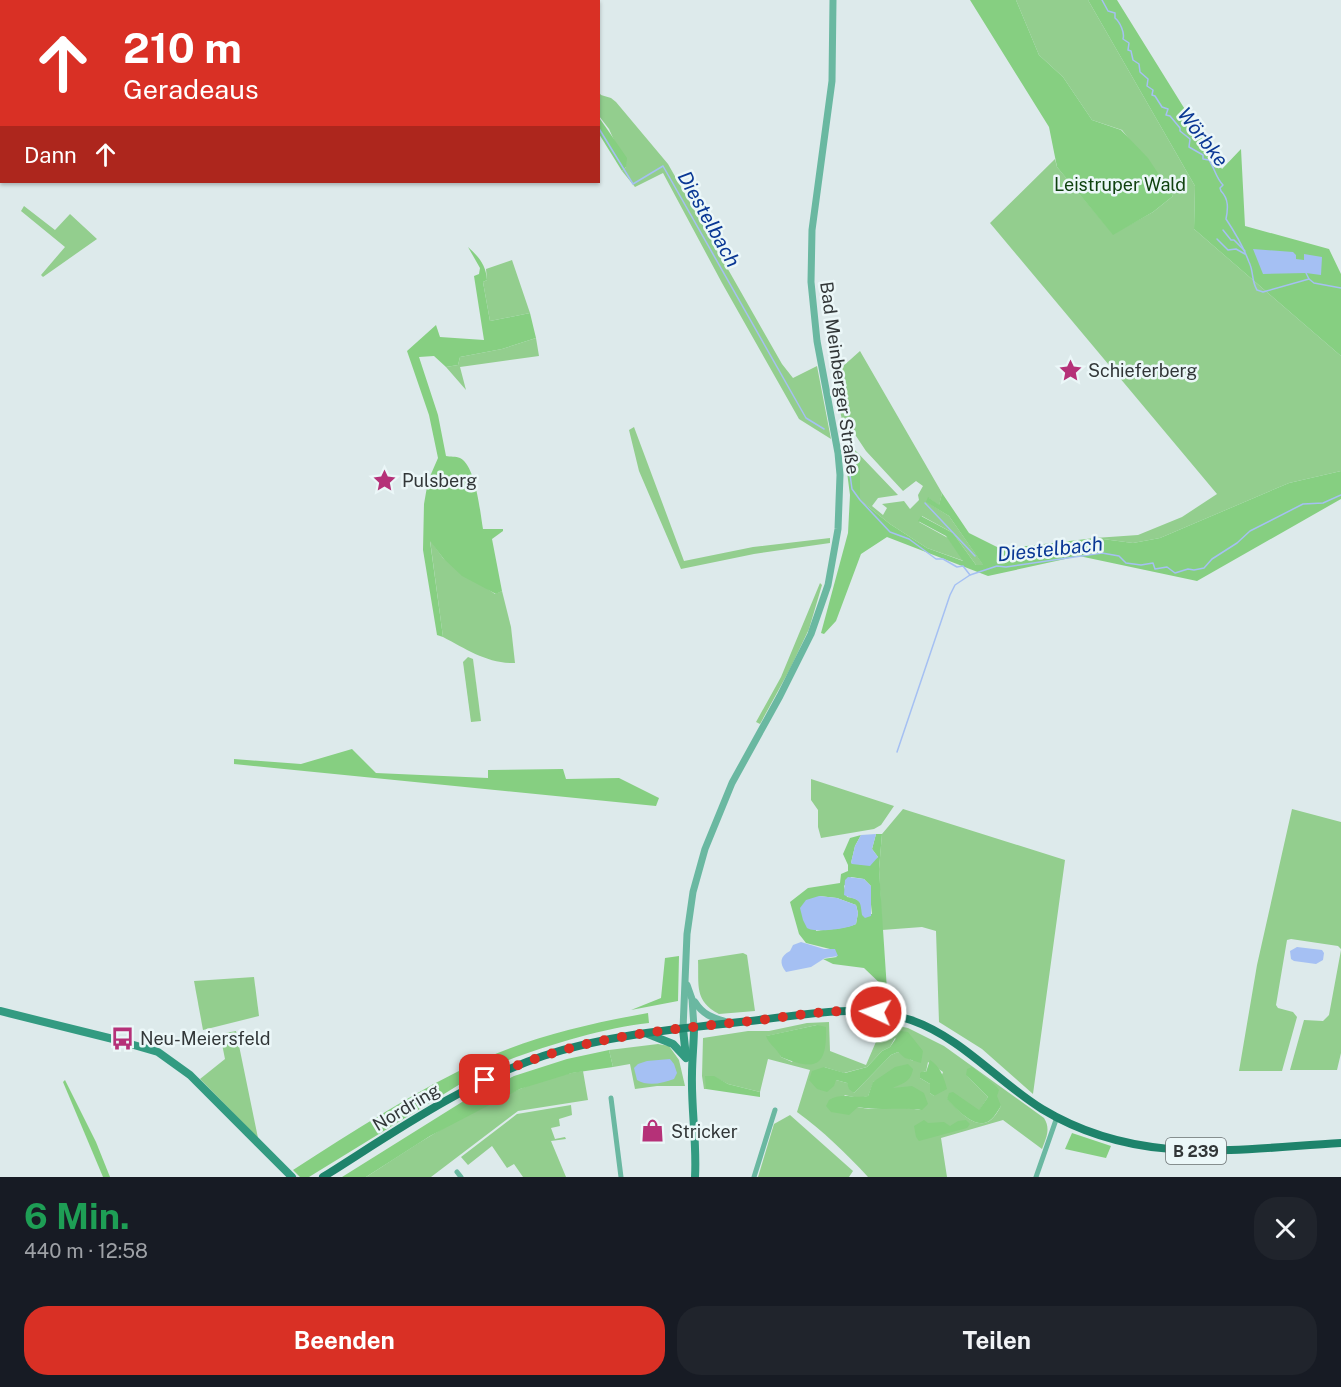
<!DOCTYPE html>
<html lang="de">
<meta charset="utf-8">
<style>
:root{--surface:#171b24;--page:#20242c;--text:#f1f3f6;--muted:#9ea1a6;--accent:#d93025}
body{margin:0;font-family:"Public Sans",sans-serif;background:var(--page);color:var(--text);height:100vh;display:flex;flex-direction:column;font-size:22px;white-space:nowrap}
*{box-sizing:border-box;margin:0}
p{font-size:20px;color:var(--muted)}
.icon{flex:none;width:33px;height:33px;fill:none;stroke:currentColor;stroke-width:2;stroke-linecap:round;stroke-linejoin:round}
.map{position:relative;height:1177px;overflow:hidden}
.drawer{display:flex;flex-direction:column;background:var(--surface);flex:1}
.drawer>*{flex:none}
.banner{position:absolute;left:0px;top:0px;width:600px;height:183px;box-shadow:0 2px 4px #0004;background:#d93025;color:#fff;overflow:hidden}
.pin{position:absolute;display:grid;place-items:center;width:51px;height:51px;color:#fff;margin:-26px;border-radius:12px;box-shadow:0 3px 9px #0006}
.me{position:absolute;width:66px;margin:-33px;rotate:273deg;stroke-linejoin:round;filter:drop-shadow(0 0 4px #0008)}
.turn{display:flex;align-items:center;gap:21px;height:126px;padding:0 24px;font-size:27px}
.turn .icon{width:78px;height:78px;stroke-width:2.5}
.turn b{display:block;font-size:42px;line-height:51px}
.then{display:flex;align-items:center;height:57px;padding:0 24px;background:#0003;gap:12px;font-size:22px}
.round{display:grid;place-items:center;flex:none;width:63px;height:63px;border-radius:24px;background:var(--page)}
.overview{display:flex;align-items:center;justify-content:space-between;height:102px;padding:0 24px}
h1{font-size:36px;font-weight:700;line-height:45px;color:#1e9e55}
.cta{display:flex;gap:12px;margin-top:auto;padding:12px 24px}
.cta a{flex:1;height:69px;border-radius:24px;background:var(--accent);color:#fff;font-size:24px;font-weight:700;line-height:69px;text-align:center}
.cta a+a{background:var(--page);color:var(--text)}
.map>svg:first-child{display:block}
.green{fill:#93ce8e;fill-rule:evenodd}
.forest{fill:#86cf81;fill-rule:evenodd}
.water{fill:#a5c0f3}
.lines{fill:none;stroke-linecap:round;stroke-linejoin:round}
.stream{stroke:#a5c0f3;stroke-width:1.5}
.minor{stroke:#6ab8a1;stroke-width:5}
.tertiary{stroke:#6ab8a1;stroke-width:7}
.secondary{stroke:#339b81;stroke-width:8}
.primary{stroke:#1e836b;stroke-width:8}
.route{stroke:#d93025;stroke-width:10;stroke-dasharray:0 18}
.labels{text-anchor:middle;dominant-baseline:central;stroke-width:5;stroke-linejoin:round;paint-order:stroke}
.shield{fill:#ebf7f8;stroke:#6a7172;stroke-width:1.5}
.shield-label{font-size:16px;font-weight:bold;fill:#323738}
.park-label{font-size:18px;fill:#10420f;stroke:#ebf7f8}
.poi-label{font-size:18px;fill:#323738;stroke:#ebf7f8;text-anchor:start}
.street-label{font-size:18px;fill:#323738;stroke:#ebf7f8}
.water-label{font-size:20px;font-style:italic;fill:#093794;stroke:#ebf7f8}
</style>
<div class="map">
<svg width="1341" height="1177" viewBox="0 0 1341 1177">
<rect width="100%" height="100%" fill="#ddeaeb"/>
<g class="green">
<polygon points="1016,0 1088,0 1195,186 1194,229 1341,356 1341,471 1289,483 1160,538 1133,543 1095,538 1138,535 1182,517 1217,494 990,223 1055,159 1057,167 1113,234 1153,212 1173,196 1122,130 1092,120 1063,77 1039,55"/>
<polygon points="598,91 601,95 611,98 616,102 668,164 782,364 793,378 817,366 831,439 799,419 722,283 663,173 635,187 622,171 626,167 609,129 599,116"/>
<polygon points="24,206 55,230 70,214 97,239 43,277 41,275 65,247 21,211"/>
<polygon points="512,260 530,313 490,321 483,282 487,280 486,269"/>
<polygon points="536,338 539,356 460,367 466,390 446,367 458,365 460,357 502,349"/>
<polygon points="860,351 942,493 939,506 929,498 927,502 949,516 984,566 976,565 953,533 922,516 919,522 948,538 964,561 927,548 890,524 860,500 860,461 854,449 898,495 878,498 872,506 883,515 887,508 882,504 904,501 910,509 919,500 918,495 923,486 916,481 903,491 866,451 852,430 843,424 832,376"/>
<polygon points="634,427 684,561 753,547 830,538 830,543 754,554 681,569 639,471 629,430"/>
<path d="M 430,540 L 443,558 L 495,594 L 502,591 L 511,627 L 515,663 C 488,664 466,649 443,637 Z"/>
<polygon points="820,583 822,585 809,629 790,669 760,724 756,722 781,677"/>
<polygon points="468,657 473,659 481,721 471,722 463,662"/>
<polygon points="811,779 894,806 881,825 874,829 821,838 818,827 818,810 811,800"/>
<polygon points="903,809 1065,860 1033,1094 982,1049 939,1022 936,931 922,927 882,930 879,869 882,834"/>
<polygon points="1292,809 1341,822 1341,949 1338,946 1291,939 1287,940 1276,1005 1278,1008 1293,1012 1297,1017 1282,1071 1239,1071 1257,965"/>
<polygon points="1341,950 1341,1053 1337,1070 1290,1070 1304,1020 1323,1021 1329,1015"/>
<path d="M 743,953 L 747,955 L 755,1011 L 719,1014 C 694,1001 699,985 698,960 Z"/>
<polygon points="254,977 259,1016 203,1030 194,981"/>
<path d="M 829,1022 L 830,1051 L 866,1065 L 884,1023 L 908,1028 L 944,1046 L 1044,1118 C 1051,1129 1046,1138 1042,1149 L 1003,1120 L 941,1138 L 947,1177 L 868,1177 C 846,1153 823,1131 797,1112 L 810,1070 L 768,1059 L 760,1092 L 728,1084 L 714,1077 L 706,1076 L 706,1089 L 704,1089 L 702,1076 L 703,1038 L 748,1031 L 769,1031 L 807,1023 ZM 817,1025 L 792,1062 L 781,1057 L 778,1049 L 767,1036 ZM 895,1038 L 913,1061 L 898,1052 L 891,1055 L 854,1093 L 847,1083 L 836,1080 L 824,1067 L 844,1073 L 867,1067 L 882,1051 L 890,1047 ZM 928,1062 L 943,1072 L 934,1096 L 930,1093 L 930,1084 L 920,1078 L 923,1071 L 926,1072 ZM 966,1075 L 1001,1106 C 997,1113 992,1122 984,1123 C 972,1126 954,1107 947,1098 L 979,1111 L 988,1097 ZM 874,1081 L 921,1110 L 900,1107 L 869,1109 L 857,1107 L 844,1095 L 859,1098 L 868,1096 Z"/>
<polygon points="236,1031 258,1138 200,1079 225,1059 220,1034"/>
<polygon points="658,1044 669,1046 679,1060 685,1086 657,1086 635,1089 630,1064 613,1067 609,1050"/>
<path d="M 583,1071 L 588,1100 L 518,1111 L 431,1177 L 366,1177 C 428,1137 510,1081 583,1071 Z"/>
<polygon points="571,1105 572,1115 559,1119 560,1126 551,1128 555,1139 565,1137 566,1139 551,1141 566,1177 523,1177 514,1164 507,1168 492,1146 468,1165 461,1157 517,1114"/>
<polygon points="790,1115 853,1171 849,1177 758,1177 774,1124"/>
</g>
<g class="forest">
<polygon points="970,0 1016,0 1039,55 1063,77 1092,120 1121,130 1148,158 1173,196 1153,212 1113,235 1057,167 1049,127"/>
<polygon points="1088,0 1117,0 1222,169 1241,149 1245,226 1329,249 1341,274 1341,356 1194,229 1195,186"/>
<polygon points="598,116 627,158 626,167 622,171 599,134"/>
<path d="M 468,247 C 479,257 486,265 487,280 L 483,282 L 490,321 L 530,313 L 536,338 L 502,349 L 460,357 L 458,365 L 446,367 L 434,356 L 419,357 L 438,415 L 446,456 C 450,457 456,456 460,458 C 476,466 480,512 483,529 L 503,529 L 503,531 L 492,539 L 502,591 L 496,594 L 462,576 L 443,558 L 430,541 L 443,637 L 437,635 L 423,550 L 424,504 L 428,481 L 438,458 L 429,415 L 407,351 L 436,325 L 440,337 L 484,340 L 474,276 L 479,274 L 480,268 Z"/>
<polygon points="847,433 860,461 860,500 890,524 927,548 963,561 946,536 918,521 921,516 953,533 976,565 983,565 949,516 926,502 928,497 939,505 942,493 969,533 1001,549 1095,538 1133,543 1160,538 1289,483 1341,471 1341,499 1197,581 1079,556 988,576 887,537 861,554 836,621 824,634 821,633 848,533 850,495 842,434"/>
<polygon points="352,749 376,773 488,778 488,770 563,769 566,779 619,778 659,798 656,806 234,764 234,759 301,764"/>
<path d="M 876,834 L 882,834 L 879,869 L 887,990 L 864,968 L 833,964 L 823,959 L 837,957 L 830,949 L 806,943 L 799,934 L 790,902 L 808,888 L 840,883 L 841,874 L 848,871 L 848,865 L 843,854 L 850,838 L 861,835 L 855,846 L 851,863 L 866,865 L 878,857 L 872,849 ZM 851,877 L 864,879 L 871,886 L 870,895 L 872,914 L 862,913 C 863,901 857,898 847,897 L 844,886 ZM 819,896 L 837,898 L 856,905 L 858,913 L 856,924 C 843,929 829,929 816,931 Z"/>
<polygon points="679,956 678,1001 631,1010 661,998 665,958"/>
<path d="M 648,1013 L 649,1023 C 596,1029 532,1050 483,1070 L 309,1177 L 300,1177 L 293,1170 C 354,1131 416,1090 482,1060 C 534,1036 592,1023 648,1013 Z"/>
<path d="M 817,1025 L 826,1027 C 827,1066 817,1072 781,1057 C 777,1048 769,1045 766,1036 Z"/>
<polygon points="901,1031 908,1032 923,1051 921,1063 905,1058 898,1052 891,1055 854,1093 849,1089 847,1083 836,1080 834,1086 827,1092 817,1089 809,1080 812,1071 824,1067 845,1073 867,1067 882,1051 890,1047"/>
<polygon points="609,1050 613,1067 572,1073 520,1089 430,1136 366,1177 342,1177 462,1102 514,1076 567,1059"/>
<path d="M 930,1060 C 940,1066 944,1077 947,1089 L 934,1096 L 930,1093 L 930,1084 L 920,1078 L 920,1073 L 923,1071 L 926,1072 Z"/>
<path d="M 908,1064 L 913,1069 C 911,1082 903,1083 893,1088 L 912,1086 L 924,1093 L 928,1104 L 922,1110 C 900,1107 878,1111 858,1107 L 849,1115 L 831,1112 L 826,1106 L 829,1100 C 842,1092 854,1099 868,1096 L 873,1082 L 895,1067 Z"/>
<path d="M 972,1067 L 996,1086 L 999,1090 L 997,1096 L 1001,1106 C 997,1112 992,1122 984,1123 C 972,1126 954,1107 947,1099 L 949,1093 L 953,1092 L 979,1110 L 988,1097 L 966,1075 L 967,1069 Z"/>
<polygon points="705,1076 714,1076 728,1084 760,1092 760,1097 706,1089"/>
<polygon points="65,1080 96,1142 110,1177 103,1177 63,1082"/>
<polygon points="924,1120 928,1123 944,1122 950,1126 958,1121 966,1120 970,1124 967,1128 919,1141 916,1137 914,1126"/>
<polygon points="1072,1133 1111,1146 1106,1158 1065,1149"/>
</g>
<g class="water">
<polygon points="1253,249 1293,252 1296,255 1296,259 1304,260 1304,254 1322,257 1321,275 1306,273 1263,274"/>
<polygon points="876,834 872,849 878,857 870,866 852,864 851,863 855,846 861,835"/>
<path d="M 848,877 L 864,879 L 871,886 L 871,916 L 865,918 L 862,915 C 860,897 860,902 844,895 L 845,880 Z"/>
<path d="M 819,896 L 837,898 L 856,905 L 858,913 L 856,924 C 848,929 814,933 807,928 L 803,920 L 800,908 L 806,900 Z"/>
<path d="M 801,942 L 824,949 L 835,949 L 838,956 L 825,958 L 811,967 L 786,972 C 779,963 780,956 790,951 L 793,945 Z"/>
<polygon points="1297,947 1322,950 1324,953 1323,960 1316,964 1294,961 1291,959 1290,951"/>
<path d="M 670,1059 L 674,1064 L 677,1073 L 674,1079 C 663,1083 648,1087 637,1080 L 634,1068 L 638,1064 L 647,1061 Z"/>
</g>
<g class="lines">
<g class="stream">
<polyline points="518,0 519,2"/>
<path d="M 1102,0 L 1108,11 L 1115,13 L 1115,18 C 1120,22 1125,33 1123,39 L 1129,43 L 1128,50 L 1131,51 L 1133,60 L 1139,64 L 1140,72 L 1148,79 L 1147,86 L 1153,90 L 1152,95 L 1155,96 L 1162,107 L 1168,109 L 1166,115 L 1170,116 L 1180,128 L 1180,131 L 1190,139 L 1189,147 L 1203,155 L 1203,159 L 1209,160 C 1215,169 1216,178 1223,185 L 1220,188 L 1221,191 C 1229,199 1228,209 1226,219 C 1236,234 1243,246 1249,262 C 1254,272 1251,280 1257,290 L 1263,292 L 1309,279 L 1314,283 L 1341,288"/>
<polyline points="598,127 633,184 663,166 806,418 824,429"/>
<polyline points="1223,230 1231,240 1234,240 1245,251"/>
<polyline points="1217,239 1228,250 1236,249 1245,254"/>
<polyline points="1306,273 1309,279"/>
<polyline points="845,439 852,489 860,500 890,532 909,539 936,559 943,559 957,567 963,566 970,575 997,566 1006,567 1102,553 1119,556 1126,563 1141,565 1153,563 1155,569 1167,567 1175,573 1188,569 1194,570 1204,568 1212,559 1237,543 1250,531 1303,504 1323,503 1341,495"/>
<polyline points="925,503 975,556"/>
<polyline points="897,752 950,595 955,585 970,575"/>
</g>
<g class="minor">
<polyline points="611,1098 621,1177"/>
<polyline points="457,1172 461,1177"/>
<polyline points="754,1177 775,1110"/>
<polyline points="1036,1177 1057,1117"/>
</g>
<g class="tertiary">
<polyline points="687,985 692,999 694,1027"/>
<path d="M 695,1002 C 703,1015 713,1018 727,1022"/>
<polyline points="683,1029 687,934 693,892 705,849 732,783 780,696 811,634 828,585 838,529 840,475 838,453 817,341 811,282 812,230 832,81 833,0"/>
</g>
<g class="secondary">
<polyline points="0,1011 113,1039 158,1052 190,1075 292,1177"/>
<path d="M 694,1027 C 694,1043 692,1059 692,1074 C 691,1108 697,1143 695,1177"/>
<polyline points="683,1029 686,1057"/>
<polyline points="648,1034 673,1044 686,1058"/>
</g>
<path class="primary" d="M 323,1177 C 393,1133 464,1083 543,1056 C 612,1033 688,1028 759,1020 C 811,1014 861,1003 911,1020 C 962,1038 997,1081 1042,1109 C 1138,1167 1235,1149 1341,1143"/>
</g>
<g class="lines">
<path class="route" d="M 485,1080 C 504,1071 524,1062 544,1056 C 610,1034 683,1028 752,1021 C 794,1016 834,1008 876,1012"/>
</g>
<defs>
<symbol id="sight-bare" viewBox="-9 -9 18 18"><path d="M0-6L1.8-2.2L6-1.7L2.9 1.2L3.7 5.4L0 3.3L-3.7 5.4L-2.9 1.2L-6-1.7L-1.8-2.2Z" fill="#b53178" stroke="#ebf7f8" stroke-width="2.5" paint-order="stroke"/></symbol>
<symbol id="bus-bare" viewBox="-9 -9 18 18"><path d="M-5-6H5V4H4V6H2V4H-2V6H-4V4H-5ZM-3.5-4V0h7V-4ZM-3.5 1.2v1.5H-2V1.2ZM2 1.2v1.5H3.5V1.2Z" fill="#b53178" stroke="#ebf7f8" stroke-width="2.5" paint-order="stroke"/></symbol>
<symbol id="shop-bare" viewBox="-9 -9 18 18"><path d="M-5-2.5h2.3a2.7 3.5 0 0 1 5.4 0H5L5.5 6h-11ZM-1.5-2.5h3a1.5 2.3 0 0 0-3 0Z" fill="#b53178" stroke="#ebf7f8" stroke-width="2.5" paint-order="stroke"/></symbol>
</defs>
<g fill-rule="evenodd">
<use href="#sight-bare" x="1054" y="354" width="33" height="33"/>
<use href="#sight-bare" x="368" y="464" width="33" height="33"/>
<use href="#bus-bare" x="106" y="1022" width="33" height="33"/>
<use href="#shop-bare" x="636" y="1114" width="33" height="33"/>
</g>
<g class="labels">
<rect class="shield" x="1166" y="1138" width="60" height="26" rx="4.5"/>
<g class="shield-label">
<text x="1196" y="1151">B 239</text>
</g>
<g class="park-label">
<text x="1120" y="184">Leistruper Wald</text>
</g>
<g class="poi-label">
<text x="1088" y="370">Schieferberg</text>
<text x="402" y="480">Pulsberg</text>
<text x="140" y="1038">Neu-Meiersfeld</text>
<text x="671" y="1131">Stricker</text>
</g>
<g class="street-label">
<text transform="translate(840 378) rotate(82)">Bad Meinberger Straße</text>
<text transform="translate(406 1107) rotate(-31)">Nordring</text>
</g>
<g class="water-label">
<text transform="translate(1203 137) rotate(52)">Wörbke</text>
<text transform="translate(709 219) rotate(61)">Diestelbach</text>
<text transform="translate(1050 549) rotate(-6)">Diestelbach</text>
</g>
</g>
</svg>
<div class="pin" style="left:485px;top:1080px;background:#d93025"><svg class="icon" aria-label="arrive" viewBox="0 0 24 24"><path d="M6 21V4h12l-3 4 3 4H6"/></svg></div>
<svg class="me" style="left:876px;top:1012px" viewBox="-20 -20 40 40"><circle r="17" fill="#d93025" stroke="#fff" stroke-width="3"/><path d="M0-11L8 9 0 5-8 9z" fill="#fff"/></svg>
<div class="banner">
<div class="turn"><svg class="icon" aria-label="ahead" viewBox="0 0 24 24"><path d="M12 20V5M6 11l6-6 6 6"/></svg><div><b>210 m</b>Geradeaus</div></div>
<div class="then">Dann<svg class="icon" aria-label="ahead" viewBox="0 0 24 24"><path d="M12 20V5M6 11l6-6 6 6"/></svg></div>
</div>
</div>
<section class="drawer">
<div class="overview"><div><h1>6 Min.</h1><p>440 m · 12:58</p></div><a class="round"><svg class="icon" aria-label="close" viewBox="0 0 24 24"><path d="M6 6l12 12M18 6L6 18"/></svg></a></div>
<div class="cta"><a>Beenden</a><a>Teilen</a></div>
</section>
